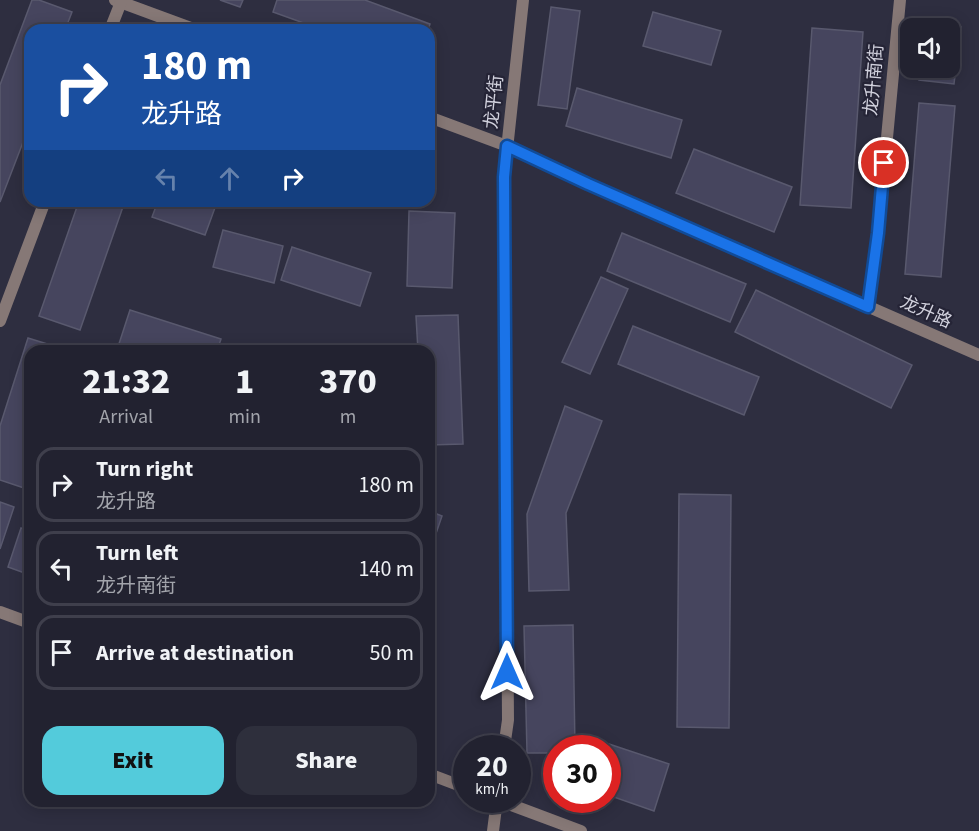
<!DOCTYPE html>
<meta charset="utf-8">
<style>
:root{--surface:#222230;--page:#2e2f3c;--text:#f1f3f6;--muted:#a2a4ab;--line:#3f3f4c;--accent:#53cbdb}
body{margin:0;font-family:"Source Sans 3","Noto Sans SC",sans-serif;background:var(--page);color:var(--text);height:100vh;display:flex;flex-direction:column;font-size:22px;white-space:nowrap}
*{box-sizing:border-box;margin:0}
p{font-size:20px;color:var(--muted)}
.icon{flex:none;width:33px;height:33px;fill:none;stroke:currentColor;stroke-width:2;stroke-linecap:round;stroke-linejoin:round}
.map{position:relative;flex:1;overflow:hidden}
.drawer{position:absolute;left:24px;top:345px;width:411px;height:462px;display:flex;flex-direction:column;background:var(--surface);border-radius:18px;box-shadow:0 3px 15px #0003,0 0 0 2px var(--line)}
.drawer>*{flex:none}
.guide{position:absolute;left:24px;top:24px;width:411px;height:183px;border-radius:18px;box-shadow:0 3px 15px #0003,0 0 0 2px var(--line);background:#1a4fa0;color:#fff;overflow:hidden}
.buttons{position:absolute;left:900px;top:18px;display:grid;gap:12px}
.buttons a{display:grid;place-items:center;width:60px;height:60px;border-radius:12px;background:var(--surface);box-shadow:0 3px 15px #0003,0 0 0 2px var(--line);font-size:30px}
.speed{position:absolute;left:453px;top:735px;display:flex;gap:12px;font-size:30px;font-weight:700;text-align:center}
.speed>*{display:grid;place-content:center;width:78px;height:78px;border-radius:50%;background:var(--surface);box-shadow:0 3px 15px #0003,0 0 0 2px var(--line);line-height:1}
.speed small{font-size:15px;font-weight:400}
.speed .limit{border:9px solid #d22;background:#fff;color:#111}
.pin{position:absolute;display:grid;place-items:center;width:51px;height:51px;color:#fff;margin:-26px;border:3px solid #fff;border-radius:50%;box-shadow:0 2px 6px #0007}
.me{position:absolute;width:66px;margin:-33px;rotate:0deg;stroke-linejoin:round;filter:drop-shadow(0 0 4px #0008)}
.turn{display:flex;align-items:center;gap:21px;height:126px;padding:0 18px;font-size:27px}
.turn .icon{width:78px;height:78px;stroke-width:2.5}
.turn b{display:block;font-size:42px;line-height:51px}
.lanes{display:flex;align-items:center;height:57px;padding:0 18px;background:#0003;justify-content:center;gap:30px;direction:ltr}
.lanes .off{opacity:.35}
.eta{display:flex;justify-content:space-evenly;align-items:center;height:102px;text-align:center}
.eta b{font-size:36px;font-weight:800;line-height:42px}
.cta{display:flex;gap:12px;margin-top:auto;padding:12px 18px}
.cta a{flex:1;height:69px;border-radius:18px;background:var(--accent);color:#111;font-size:24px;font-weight:800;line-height:69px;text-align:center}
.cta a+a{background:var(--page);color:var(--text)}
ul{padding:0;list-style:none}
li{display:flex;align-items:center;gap:18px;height:75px;margin:0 12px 9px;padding:0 6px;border:3px solid var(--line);border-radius:18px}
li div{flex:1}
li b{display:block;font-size:22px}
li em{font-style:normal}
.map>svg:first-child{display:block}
.building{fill:#46455e;stroke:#59596e;stroke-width:1.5}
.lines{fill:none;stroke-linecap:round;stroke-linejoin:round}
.minor{stroke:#867876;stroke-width:12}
.tertiary{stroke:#867876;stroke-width:12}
.route-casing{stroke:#114b97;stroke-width:15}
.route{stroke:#1a73e8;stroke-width:10}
.labels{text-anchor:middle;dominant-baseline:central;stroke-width:4.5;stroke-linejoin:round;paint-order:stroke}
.street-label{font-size:18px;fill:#d1d1dd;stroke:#252436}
</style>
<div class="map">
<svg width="979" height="831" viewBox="0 0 979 831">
<rect width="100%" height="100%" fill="#2e2e40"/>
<g class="building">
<polygon points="32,0 39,0 72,12 65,30 30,30 30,124 0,202 0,85"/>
<polygon points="220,0 243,0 240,7"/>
<polygon points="277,0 365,0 430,24 428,30 323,30 273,12"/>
<polygon points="551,7 580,11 567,109 538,105"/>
<polygon points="653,12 721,31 711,65 643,46"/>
<polygon points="926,23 961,27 954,84 919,80 920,68 950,68 950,28 925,28"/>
<polygon points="812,28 863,32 851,208 800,205"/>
<polygon points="577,88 682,120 671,158 566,126"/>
<polygon points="919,103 955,106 941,277 905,274"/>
<polygon points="694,149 792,187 774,232 676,193"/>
<polygon points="79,201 125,201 80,330 39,316"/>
<polygon points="158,201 205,201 216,205 205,235 152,217"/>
<polygon points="409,211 455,213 452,288 407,286"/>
<polygon points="223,230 283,246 274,283 213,267"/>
<polygon points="622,233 746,284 730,322 607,271"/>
<polygon points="292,247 371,273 360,306 281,280"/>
<polygon points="601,277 628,289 590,374 562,362"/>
<polygon points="756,290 912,365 891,408 735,332"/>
<polygon points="130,310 221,339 217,351 122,351 117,350"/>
<polygon points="458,315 463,444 429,445 429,351 418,351 416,316"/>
<polygon points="633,326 759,377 744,415 618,364"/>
<polygon points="28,338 70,351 30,351 30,479 27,489 0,480 0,426"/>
<polygon points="243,345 260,351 240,351"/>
<polygon points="565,406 602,421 566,513 569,590 529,591 527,514"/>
<polygon points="679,494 731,495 729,728 677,727"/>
<polygon points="0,502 14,507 0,549"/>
<polygon points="429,511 442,516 429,554"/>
<polygon points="21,528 30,531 30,575 8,567"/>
<polygon points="573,625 575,748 556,748 556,753 527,753 524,626"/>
<polygon points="600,741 669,764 654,811 608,795 608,748 598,748"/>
</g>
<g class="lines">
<g class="minor">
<polyline points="115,0 196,30"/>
<polyline points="110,30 121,2"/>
<polyline points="429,117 507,146 588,184 979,355"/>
<polyline points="868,307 878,233 900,0"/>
<polyline points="0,321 45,201"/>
<polyline points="504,748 508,720 504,177 523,0"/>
<polyline points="493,831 497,800"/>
</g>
<g class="tertiary">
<polyline points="0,612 30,623"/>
<polyline points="429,774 466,788"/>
<polyline points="498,800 581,831"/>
</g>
</g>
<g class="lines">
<defs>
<polyline id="route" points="507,672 504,177 507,146 588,184 868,307 878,233 884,163"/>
</defs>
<use href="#route" class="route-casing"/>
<use href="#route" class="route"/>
</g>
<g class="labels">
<g class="street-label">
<text transform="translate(874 80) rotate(-85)">龙升南街</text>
<text transform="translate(494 102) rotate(-84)">龙平街</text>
<text transform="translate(926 312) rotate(24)">龙升路</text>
</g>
</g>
</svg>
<div class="buttons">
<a><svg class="icon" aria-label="sound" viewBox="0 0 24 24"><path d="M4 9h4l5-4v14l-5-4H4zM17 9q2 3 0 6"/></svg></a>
</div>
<div class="speed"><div>20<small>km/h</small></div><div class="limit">30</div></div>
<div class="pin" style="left:884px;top:163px;background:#d93025"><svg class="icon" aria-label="arrive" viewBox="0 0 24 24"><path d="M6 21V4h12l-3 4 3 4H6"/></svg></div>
<svg class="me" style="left:507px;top:672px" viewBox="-20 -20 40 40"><path d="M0-17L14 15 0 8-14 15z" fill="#1a73e8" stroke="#fff" stroke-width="4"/></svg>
<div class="guide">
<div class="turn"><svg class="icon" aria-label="right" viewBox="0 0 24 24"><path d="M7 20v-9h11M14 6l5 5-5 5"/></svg><div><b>180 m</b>龙升路</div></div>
<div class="lanes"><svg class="icon off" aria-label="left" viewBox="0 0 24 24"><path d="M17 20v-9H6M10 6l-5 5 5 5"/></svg><svg class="icon off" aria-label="ahead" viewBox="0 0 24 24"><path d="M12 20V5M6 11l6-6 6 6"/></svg><svg class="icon" aria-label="right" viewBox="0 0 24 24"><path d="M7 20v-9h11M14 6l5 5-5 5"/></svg></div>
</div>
<section class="drawer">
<div class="eta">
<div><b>21:32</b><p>Arrival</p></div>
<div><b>1</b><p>min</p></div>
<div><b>370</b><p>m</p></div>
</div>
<ul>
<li><svg class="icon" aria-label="right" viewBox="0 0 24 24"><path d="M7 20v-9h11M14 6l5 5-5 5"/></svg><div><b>Turn right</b><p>龙升路</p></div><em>180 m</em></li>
<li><svg class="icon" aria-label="left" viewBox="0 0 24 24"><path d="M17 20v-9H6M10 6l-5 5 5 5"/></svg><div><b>Turn left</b><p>龙升南街</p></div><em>140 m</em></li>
<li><svg class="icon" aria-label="arrive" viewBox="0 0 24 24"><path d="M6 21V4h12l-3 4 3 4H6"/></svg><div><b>Arrive at destination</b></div><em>50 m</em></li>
</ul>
<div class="cta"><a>Exit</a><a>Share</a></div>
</section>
</div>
